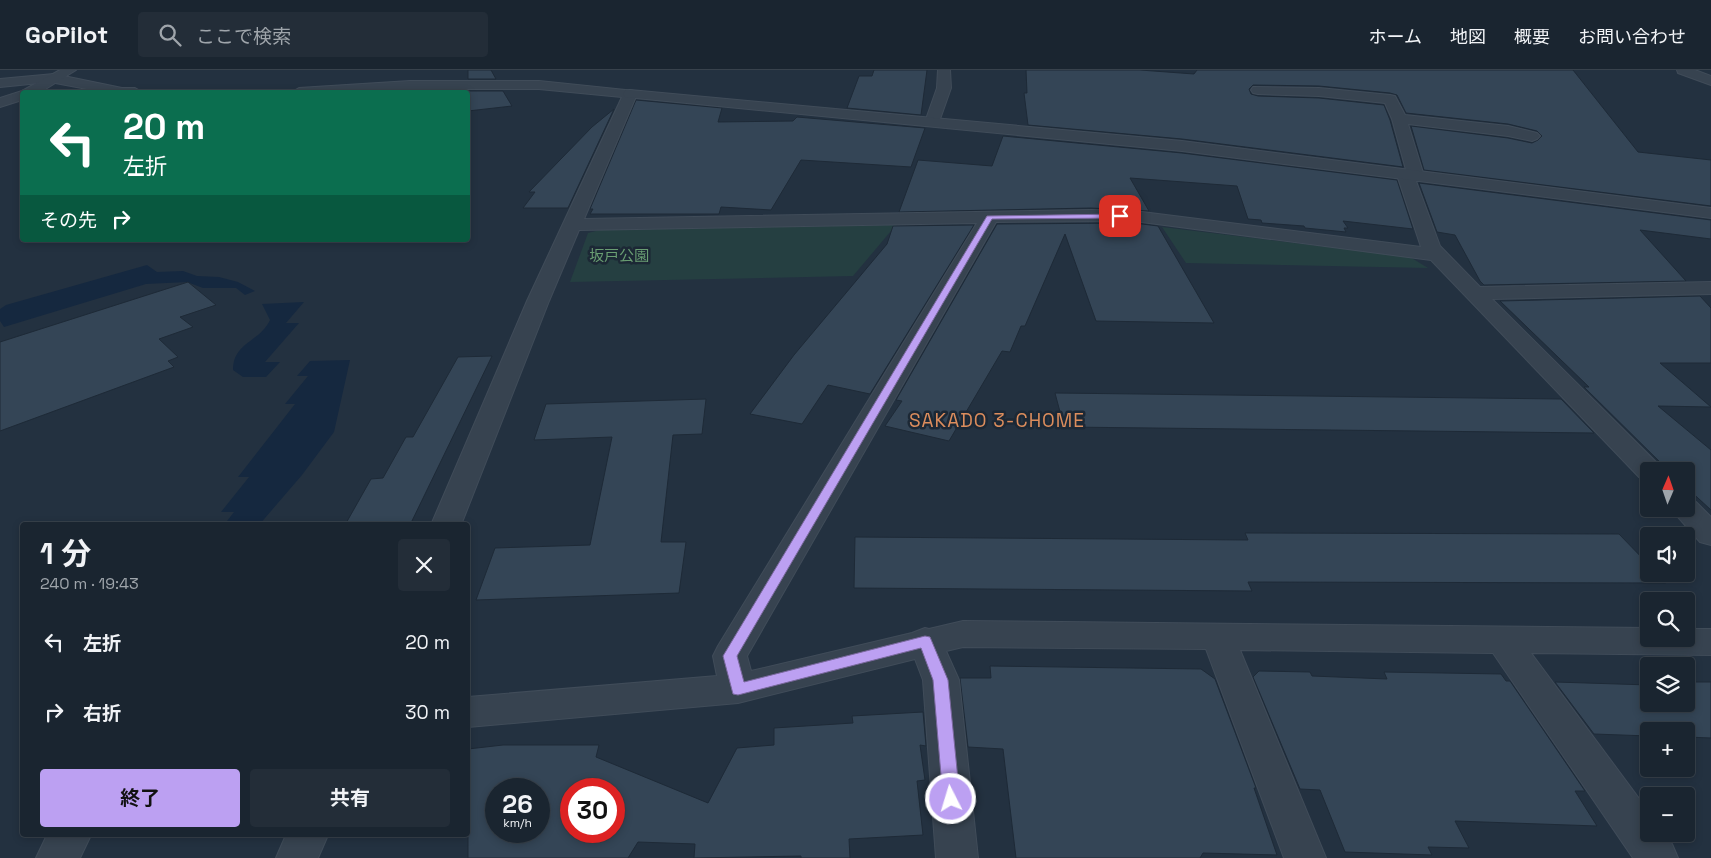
<!DOCTYPE html>
<html lang="ja">
<meta charset="utf-8">
<style>
:root{--surface:#1a2530;--page:#232d38;--text:#f1f3f6;--muted:#9fa5ab;--line:#38424c;--accent:#bca0f2}
body{margin:0;font-family:"Space Grotesk","Noto Sans JP",sans-serif;background:var(--page);color:var(--text);height:100vh;display:flex;flex-direction:column;font-size:19px;white-space:nowrap}
*{box-sizing:border-box;margin:0}
p{font-size:16px;color:var(--muted)}
.icon{flex:none;width:28px;height:28px;fill:none;stroke:currentColor;stroke-width:2;stroke-linecap:round;stroke-linejoin:round}
.map{position:relative;flex:1;overflow:hidden}
.details{position:absolute;left:20px;top:452px;width:450px;height:315px;display:flex;flex-direction:column;background:var(--surface);border-radius:5px;box-shadow:0 2px 8px #0003,0 0 0 1px var(--line)}
.details>*{flex:none}
.banner{position:absolute;left:20px;top:20px;width:450px;height:152px;border-radius:5px;box-shadow:0 2px 8px #0003,0 0 0 1px var(--line);background:#0b6e4f;color:#fff;overflow:hidden}
.needle{width:32px;rotate:2deg}
.fabs{position:absolute;left:1640px;top:392px;display:grid;gap:10px}
.fabs a{display:grid;place-items:center;width:55px;height:55px;border-radius:5px;background:var(--surface);box-shadow:0 2px 8px #0003,0 0 0 1px var(--line);font-size:25px}
.speed{position:absolute;left:485px;top:708px;display:flex;gap:10px;font-size:25px;font-weight:700;text-align:center}
.speed>*{display:grid;place-content:center;width:65px;height:65px;border-radius:50%;background:var(--surface);box-shadow:0 2px 8px #0003,0 0 0 1px var(--line);line-height:1}
.speed small{font-size:12px;font-weight:400}
.speed .limit{border:8px solid #d22;background:#fff;color:#111}
.pin{position:absolute;display:grid;place-items:center;width:42px;height:42px;color:#fff;margin:-21px;border-radius:10px;box-shadow:0 2px 8px #0006}
.me{position:absolute;width:55px;margin:-28px;rotate:355deg;stroke-linejoin:round;filter:drop-shadow(0 0 4px #0008)}
.turn{display:flex;align-items:center;gap:18px;height:105px;padding:0 20px;font-size:22px}
.turn .icon{width:65px;height:65px;stroke-width:2.5}
.turn b{display:block;font-size:35px;line-height:42px}
.then{display:flex;align-items:center;height:48px;padding:0 20px;background:#0003;gap:10px;font-size:19px}
.round{display:grid;place-items:center;flex:none;width:52px;height:52px;border-radius:5px;background:var(--page)}
.headline{display:flex;align-items:center;justify-content:space-between;height:85px;padding:0 20px}
h1{font-size:30px;font-weight:700;line-height:38px}
.primary-button{display:flex;gap:10px;margin-top:auto;padding:10px 20px}
.primary-button a{flex:1;height:58px;border-radius:5px;background:var(--accent);color:#111;font-size:20px;font-weight:700;line-height:58px;text-align:center}
.primary-button a+a{background:var(--page);color:var(--text)}
ul{padding:0;list-style:none}
li{display:flex;align-items:center;gap:15px;height:70px;padding:0 20px}
li div{flex:1}
li b{display:block;font-size:19px}
li em{font-style:normal}
header{display:flex;align-items:center;gap:30px;box-sizing:border-box;height:70px;padding:0 25px;background:var(--surface);border-bottom:1px solid var(--line)}
header strong{font-size:24px}
nav{display:flex;gap:28px;margin-inline-start:auto;font-size:18px}
.search{width:350px;height:45px;background:var(--page);display:flex;align-items:center;gap:12px;box-sizing:border-box;padding:0 18px;border-radius:5px;color:var(--muted);font-size:19px}
.map>svg:first-child{display:block}
.green{fill:#253f41}
.water{fill:#15283f}
.building{fill:#344556;stroke:#1e2a37;fill-rule:evenodd}
.lines{fill:none;stroke-linecap:round;stroke-linejoin:round}
.minor-casing{stroke:#404c59;stroke-width:2}
.tertiary-casing{stroke:#404c59;stroke-width:2}
.minor{fill:#374350;fill-rule:evenodd}
.tertiary{fill:#374350;fill-rule:evenodd}
.route{fill:#bca0f2;stroke:#7a689d}
.labels{text-anchor:middle;dominant-baseline:central;stroke-width:5;stroke-linejoin:round;paint-order:stroke}
.far-park-label{font-size:15px;fill:#699d72;stroke:#1c2835}
.neighbourhood-label{font-size:19px;letter-spacing:1px;fill:#dc8d5d;stroke:#1c2835}
</style>
<header>
<strong>GoPilot</strong>
<div class="search"><svg class="icon" aria-label="search" viewBox="0 0 24 24"><circle cx="10" cy="10" r="6"/><path d="M15 15l6 6"/></svg>ここで検索</div>
<nav><a>ホーム</a><a>地図</a><a>概要</a><a>お問い合わせ</a></nav>
</header>
<div class="map">
<svg width="1711" height="788" viewBox="0 0 1711 788">
<rect width="100%" height="100%" fill="#233140"/>
<g class="green">
<polygon points="896,155 853,206 570,212 588,163 600,160"/>
<polygon points="1162,157 1410,187 1428,198 1186,193"/>
</g>
<g class="water">
<polygon points="147,195 157,202 183,201 197,206 219,207 238,212 255,221 245,225 236,218 203,218 187,212 146,214 4,257 0,251 0,239 6,235"/>
<path d="M 304,232 L 286,253 L 299,253 L 265,292 L 280,292 L 266,307 L 243,307 L 233,300 C 233,272 260,272 270,250 L 262,234 Z"/>
<polygon points="350,290 334,362 302,405 259,455 224,455 234,442 221,442 249,407 238,407 295,334 285,334 308,306 297,306 310,291"/>
</g>
<g class="building">
<polygon points="468,0 491,0 496,9 468,9"/>
<polygon points="874,0 927,0 921,45 847,38 859,6 872,6"/>
<polygon points="1026,0 1140,0 1194,4 1197,0 1573,0 1638,82 1711,90 1711,136 1424,100 1411,56 1508,68 1532,73 1538,70 1542,66 1537,61 1508,54 1406,43 1397,25 1390,23 1319,16 1253,15 1249,19 1251,24 1258,26 1319,28 1384,35 1390,50 1403,97 1182,69 1028,55 1024,23 1027,23"/>
<polygon points="468,21 503,21 512,36 468,41"/>
<polygon points="636,30 722,38 718,52 793,51 797,47 925,58 911,97 801,90 771,140 721,137 719,144 590,144 593,139 590,139"/>
<polygon points="614,39 568,138 523,138 535,122 529,122 592,57"/>
<polygon points="1003,66 1182,83 1397,110 1413,159 1343,151 1348,158 1344,158 1346,162 1305,158 1304,156 1262,153 1261,150 1248,149 1237,116 1130,108 1149,141 1091,138 899,142 918,90 992,96"/>
<polygon points="1419,113 1711,150 1711,169 1640,160 1686,211 1484,215 1480,211 1455,165 1437,162"/>
<polygon points="1134,153 1158,156 1214,253 1096,251 1065,164 1025,256 1021,256 1010,282 1002,281 949,371 885,356 902,331 896,330 997,154"/>
<polygon points="974,155 870,324 828,315 802,354 750,344 794,285 887,174 893,156"/>
<polygon points="188,212 216,235 180,247 193,257 159,269 178,287 168,291 174,297 0,361 0,272"/>
<polygon points="1700,226 1711,238 1711,293 1660,293 1711,337 1658,336 1711,380 1711,440 1686,417 1686,401 1669,401 1584,317 1589,317 1500,231"/>
<polygon points="492,286 410,455 345,455 371,409 383,408 406,367 413,367 458,287"/>
<polygon points="1055,323 1561,329 1594,363 1064,357"/>
<polygon points="706,329 702,364 673,365 661,472 686,472 679,523 476,530 495,478 590,475 612,367 534,370 546,334"/>
<polygon points="1245,463 1619,464 1649,495 1649,504 1657,504 1666,513 1248,512 1252,521 854,518 855,467 1248,470"/>
<polygon points="990,596 1201,599 1215,609 1256,718 1254,718 1277,785 1203,783 1200,788 1016,788 1003,679 968,677 960,608 991,608"/>
<polygon points="1259,601 1310,602 1312,606 1387,609 1384,602 1501,604 1506,611 1510,611 1585,721 1575,721 1597,756 1455,751 1469,778 1428,777 1432,785 1345,782 1320,720 1300,719 1253,607"/>
<polygon points="1555,612 1649,615 1649,634 1686,634 1686,612 1711,612 1711,668 1686,667 1686,661 1649,661 1649,666 1594,664"/>
<path d="M 923,642 L 926,676 L 920,675 L 925,710 L 917,711 L 923,765 L 849,769 L 850,788 L 801,788 L 801,786 L 694,788 L 695,774 L 638,772 L 628,788 L 468,788 L 468,679 L 503,675 L 599,675 L 596,687 L 708,733 L 737,678 L 774,675 L 774,658 L 853,653 L 852,646 ZM 496,719 L 539,719 L 539,761 L 496,761 ZM 571,719 L 614,719 L 614,761 L 571,761 Z"/>
</g>
<g class="lines">
<defs>
<g id="minor">
<polygon points="938,0 950,0 951,18 939,52 937,55 927,55 925,52 937,18"/>
<polygon points="54,4 122,18 135,18 142,22 103,22 50,12 0,17 0,9"/>
<polygon points="410,11 539,11 635,21 637,24 584,149 1091,140 1134,141 1421,177 1397,105 1399,101 1406,100 1392,49 1385,33 1319,26 1258,24 1253,23 1251,20 1253,17 1319,18 1390,25 1395,26 1405,45 1508,56 1537,63 1540,66 1537,69 1532,71 1508,66 1408,54 1424,106 1422,110 1416,111 1440,176 1480,217 1711,212 1711,224 1492,229 1659,395 1663,401 1649,401 1649,410 1639,407 1431,190 1134,151 996,152 747,586 751,601 912,563 925,558 929,559 963,551 1649,558 1649,569 1686,569 1686,559 1711,559 1711,585 1531,583 1649,742 1649,764 1664,764 1672,774 1678,788 1633,788 1493,583 1240,580 1326,788 1284,788 1206,579 963,577 946,581 959,610 978,788 936,788 923,610 915,589 738,633 468,657 468,627 717,606 713,586 718,576 977,153 579,160 549,231 461,455 431,455 527,231 622,27 539,19 410,19 355,22 292,22 299,18"/>
<polygon points="1686,430 1696,432 1711,447 1711,475 1700,472 1671,439 1686,439"/>
<polygon points="47,765 91,765 80,788 36,788"/>
<polygon points="286,765 328,765 318,788 276,788"/>
</g>
<g id="tertiary">
<polygon points="60,0 76,0 44,20 39,22 22,22 22,30 0,37 0,28 22,21"/>
<polygon points="1677,0 1695,0 1711,6 1711,15 1678,3"/>
<polygon points="630,20 1182,71 1711,138 1711,148 1182,81 625,27 623,24 625,21"/>
</g>
</defs>
<use href="#minor" class="minor-casing"/>
<use href="#tertiary" class="tertiary-casing"/>
<use href="#minor" class="minor"/>
<use href="#tertiary" class="tertiary"/>
</g>
<polygon class="route" points="1120,144 1124,146 1122,148 992,149 737,586 744,612 925,566 930,567 948,610 960,729 957,734 951,736 946,734 943,729 933,610 921,578 738,625 733,624 723,586 987,146"/>
<g class="labels">
<g class="far-park-label">
<text x="619" y="185">坂戸公園</text>
</g>
<g class="neighbourhood-label">
<text x="997" y="350">SAKADO 3-CHOME</text>
</g>
</g>
</svg>
<div class="fabs">
<a><svg class="needle" viewBox="-14 -14 28 28"><path d="M0-13l5 13h-10z" fill="#e53935"/><path d="M0 13l5-13h-10z" fill="#9fa5ab"/></svg></a>
<a><svg class="icon" aria-label="sound" viewBox="0 0 24 24"><path d="M4 9h4l5-4v14l-5-4H4zM17 9q2 3 0 6"/></svg></a>
<a><svg class="icon" aria-label="search" viewBox="0 0 24 24"><circle cx="10" cy="10" r="6"/><path d="M15 15l6 6"/></svg></a>
<a><svg class="icon" aria-label="layers" viewBox="0 0 24 24"><path d="M12 4l9 5-9 5-9-5zM3 14l9 5 9-5"/></svg></a>
<a>+</a>
<a>−</a>
</div>
<div class="speed"><div>26<small>km/h</small></div><div class="limit">30</div></div>
<div class="pin" style="left:1120px;top:146px;background:#d93025"><svg class="icon" aria-label="arrive" viewBox="0 0 24 24"><path d="M6 21V4h12l-3 4 3 4H6"/></svg></div>
<svg class="me" style="left:951px;top:729px" viewBox="-20 -20 40 40"><circle r="17" fill="#bca0f2" stroke="#fff" stroke-width="3"/><path d="M0-11L8 9 0 5-8 9z" fill="#fff"/></svg>
<div class="banner">
<div class="turn"><svg class="icon" aria-label="left" viewBox="0 0 24 24"><path d="M17 20v-9H6M10 6l-5 5 5 5"/></svg><div><b>20 m</b>左折</div></div>
<div class="then">その先<svg class="icon" aria-label="right" viewBox="0 0 24 24"><path d="M7 20v-9h11M14 6l5 5-5 5"/></svg></div>
</div>
<section class="details">
<div class="headline"><div><h1>1 分</h1><p>240 m · 19:43</p></div><a class="round"><svg class="icon" aria-label="close" viewBox="0 0 24 24"><path d="M6 6l12 12M18 6L6 18"/></svg></a></div>
<ul>
<li><svg class="icon" aria-label="left" viewBox="0 0 24 24"><path d="M17 20v-9H6M10 6l-5 5 5 5"/></svg><div><b>左折</b></div><em>20 m</em></li>
<li><svg class="icon" aria-label="right" viewBox="0 0 24 24"><path d="M7 20v-9h11M14 6l5 5-5 5"/></svg><div><b>右折</b></div><em>30 m</em></li>
</ul>
<div class="primary-button"><a>終了</a><a>共有</a></div>
</section>
</div>
